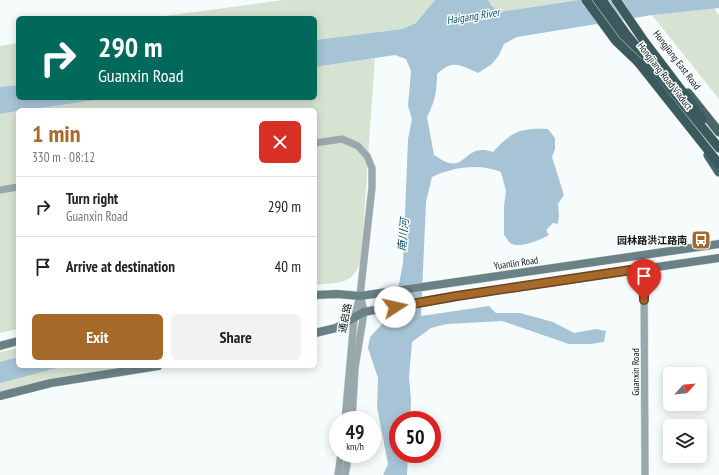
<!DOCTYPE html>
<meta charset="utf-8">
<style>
:root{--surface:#fff;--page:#f2f2f2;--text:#222;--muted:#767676;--line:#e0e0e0;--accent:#a56a2a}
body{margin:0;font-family:"PT Sans Narrow","Noto Sans SC",sans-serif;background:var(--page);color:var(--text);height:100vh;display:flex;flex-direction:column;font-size:15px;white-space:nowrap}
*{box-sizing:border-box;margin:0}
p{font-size:13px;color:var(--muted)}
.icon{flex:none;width:22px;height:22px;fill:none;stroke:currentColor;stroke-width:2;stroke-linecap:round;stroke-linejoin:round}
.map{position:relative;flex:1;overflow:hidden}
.drawer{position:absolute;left:16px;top:108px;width:301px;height:260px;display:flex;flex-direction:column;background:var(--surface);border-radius:6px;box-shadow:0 2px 10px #0003}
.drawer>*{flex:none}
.guide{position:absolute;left:16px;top:16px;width:301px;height:84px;border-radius:6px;box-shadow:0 2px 10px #0003;background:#00695c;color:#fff;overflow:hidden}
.needle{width:26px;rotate:63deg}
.fabs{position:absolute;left:663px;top:367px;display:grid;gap:8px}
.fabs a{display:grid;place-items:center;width:44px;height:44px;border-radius:6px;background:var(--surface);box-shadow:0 2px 10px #0003;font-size:20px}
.speed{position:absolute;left:329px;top:411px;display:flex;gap:8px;font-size:20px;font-weight:700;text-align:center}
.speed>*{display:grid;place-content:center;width:52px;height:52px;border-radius:50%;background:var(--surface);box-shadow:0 2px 10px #0003;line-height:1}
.speed small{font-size:10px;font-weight:400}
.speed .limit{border:6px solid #d22;background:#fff;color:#111}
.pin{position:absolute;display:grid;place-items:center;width:34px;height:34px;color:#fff;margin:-41px -17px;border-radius:50% 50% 50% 0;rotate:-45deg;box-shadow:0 0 4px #0007}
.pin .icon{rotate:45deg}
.me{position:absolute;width:44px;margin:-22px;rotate:80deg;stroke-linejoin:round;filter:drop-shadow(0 0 3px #0008)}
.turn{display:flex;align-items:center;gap:14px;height:84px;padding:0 16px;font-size:18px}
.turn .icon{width:52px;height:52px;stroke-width:2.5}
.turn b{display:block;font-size:28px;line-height:34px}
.round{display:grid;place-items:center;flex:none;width:42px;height:42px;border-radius:6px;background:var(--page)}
.summary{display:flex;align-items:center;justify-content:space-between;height:68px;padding:0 16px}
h1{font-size:24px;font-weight:700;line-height:30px;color:var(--accent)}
.action{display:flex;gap:8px;margin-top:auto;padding:8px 16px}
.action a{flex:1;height:46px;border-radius:6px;background:var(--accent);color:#fff;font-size:16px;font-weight:700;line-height:46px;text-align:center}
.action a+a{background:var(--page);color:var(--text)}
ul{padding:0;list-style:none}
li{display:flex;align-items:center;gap:12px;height:60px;padding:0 16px;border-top:1px solid var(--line)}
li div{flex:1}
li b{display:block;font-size:15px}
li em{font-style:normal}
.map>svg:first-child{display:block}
.green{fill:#d6e2d2}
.water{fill:#a7c4d6}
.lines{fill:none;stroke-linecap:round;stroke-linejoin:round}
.tertiary-casing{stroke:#d2d7d6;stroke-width:8}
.secondary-casing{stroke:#d2d7d6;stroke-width:9}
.primary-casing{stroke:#d2d7d6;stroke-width:10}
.trunk-casing{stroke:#d2d7d6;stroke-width:10}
.tertiary{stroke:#99a8ab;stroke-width:7}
.secondary{stroke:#6a8185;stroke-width:8}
.primary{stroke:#49656a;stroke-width:9}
.trunk{stroke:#3a5a5e;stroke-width:9}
.trunk-bridge-casing{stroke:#d2d7d6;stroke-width:10;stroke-linecap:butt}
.trunk-bridge{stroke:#3a5a5e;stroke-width:9}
.route-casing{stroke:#6b451b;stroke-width:10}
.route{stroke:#a56a2a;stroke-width:7}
.labels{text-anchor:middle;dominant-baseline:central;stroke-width:3;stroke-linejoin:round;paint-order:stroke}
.street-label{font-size:10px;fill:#141515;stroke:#f6fcfb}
.poi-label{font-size:10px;font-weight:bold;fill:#141515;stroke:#f6fcfb;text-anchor:end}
.water-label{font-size:11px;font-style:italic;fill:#1a4f69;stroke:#f6fcfb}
</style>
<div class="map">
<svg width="719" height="475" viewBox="0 0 719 475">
<rect width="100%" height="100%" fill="#f6fcfb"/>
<g class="green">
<polygon points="284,0 435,0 416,23 402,29 315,40 315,18 149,18"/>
<polygon points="488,0 579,0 499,12 491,5"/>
<polygon points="714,8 719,15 719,99 652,15"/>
<polygon points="18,43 18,85 0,87 0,46"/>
<path d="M 375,58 L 361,259 C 353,286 340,282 315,285 L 315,110 L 28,110 L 109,98 L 315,98 L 315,67 Z"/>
<polygon points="18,111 18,329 0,333 0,114"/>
<polygon points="18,348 18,366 139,366 35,383 0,392 0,352"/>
</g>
<g class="water">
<path d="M 435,0 L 488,0 L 491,5 L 499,12 L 579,0 L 719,0 L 719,8 L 652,15 L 517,37 L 504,44 L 499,55 L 492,64 L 478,73 C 460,65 453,59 437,74 C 437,91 435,102 427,117 L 434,155 C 438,157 444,162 449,163 C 467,167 467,143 493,152 C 512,131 521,128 548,129 L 555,138 L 555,149 L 552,157 L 564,195 L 558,204 L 559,216 L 558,224 L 553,223 L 546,230 L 549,235 C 540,240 520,249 510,243 C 508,241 506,237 504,235 L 504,206 L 506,191 L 501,172 C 479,163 453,167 432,177 L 426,202 L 421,316 L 489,306 L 496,313 L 520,313 L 553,322 L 574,333 L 596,329 L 606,331 L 604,342 L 591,344 L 569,344 L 502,321 L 447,324 L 431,328 L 412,342 L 409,377 L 411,400 L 410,420 L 398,420 L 398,454 L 408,454 L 407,475 L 383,475 L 388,464 L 377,407 L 378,378 L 368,348 L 370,337 L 382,324 L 392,321 L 403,263 L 408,139 L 412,119 L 408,106 L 411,71 L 406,59 L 395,55 L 315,67 L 315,40 L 402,29 L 416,23 Z"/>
<polygon points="18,85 18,98 109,98 28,110 18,110 18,111 0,114 0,87"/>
<polygon points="18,357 18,366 70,366 57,368 0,383 0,362"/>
</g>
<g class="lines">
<defs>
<g id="tertiary">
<polyline points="315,143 342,139 358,146 367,156 372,168 372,187 360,296 354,319 345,420"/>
<polyline points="0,190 18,187"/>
<polyline points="644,269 645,475"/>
<polyline points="352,420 355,368 364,312 361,298"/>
<polyline points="338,475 341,454"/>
<polyline points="345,475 349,454"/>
</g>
<g id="secondary">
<polyline points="315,295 337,294 360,296 719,244"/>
<polyline points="315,333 336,328 364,312 442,298 719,258"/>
<polyline points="0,346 18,341"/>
<polyline points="0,396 51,383 158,366"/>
</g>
<g id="primary">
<polyline points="688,93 719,132"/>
<polyline points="708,155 719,172"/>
</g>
<g id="trunk">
<polyline points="594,0 638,62 719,164"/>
<polyline points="602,0 627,35 719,148"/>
<polyline points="616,0 644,41 691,103 702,120"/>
</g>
</defs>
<use href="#tertiary" class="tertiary-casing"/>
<use href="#secondary" class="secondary-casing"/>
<use href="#primary" class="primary-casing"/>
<use href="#trunk" class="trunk-casing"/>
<use href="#tertiary" class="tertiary"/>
<use href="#secondary" class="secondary"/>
<use href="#primary" class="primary"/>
<use href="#trunk" class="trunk"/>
<defs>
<polyline id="trunk-bridge" points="586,0 616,41 638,62"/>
</defs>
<use href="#trunk-bridge" class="trunk-bridge-casing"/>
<use href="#trunk-bridge" class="trunk-bridge"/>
</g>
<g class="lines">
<defs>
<polyline id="route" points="395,307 457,296 644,268 644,300"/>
</defs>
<use href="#route" class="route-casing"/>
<use href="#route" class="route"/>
</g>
<defs>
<symbol id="bus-square" viewBox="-11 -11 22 22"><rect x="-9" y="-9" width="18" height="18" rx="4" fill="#a56a2a" stroke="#f6fcfb"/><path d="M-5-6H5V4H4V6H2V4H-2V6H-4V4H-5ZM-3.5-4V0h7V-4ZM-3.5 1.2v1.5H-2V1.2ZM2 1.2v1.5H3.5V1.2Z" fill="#fff"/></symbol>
</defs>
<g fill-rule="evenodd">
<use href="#bus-square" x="690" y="229" width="22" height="22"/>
</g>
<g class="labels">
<g class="street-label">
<text transform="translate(677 60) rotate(53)">Hongjiang East Road</text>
<text transform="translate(665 76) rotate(52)">Hongjiang Road Viaduct</text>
<text transform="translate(516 263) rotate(-8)">Yuanlin Road</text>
<text transform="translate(345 318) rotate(-79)">通启路</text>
<text transform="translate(635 372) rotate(-90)">Guanxin Road</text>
</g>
<g class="poi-label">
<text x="687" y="240">园林路洪江路南</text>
</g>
<g class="water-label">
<text transform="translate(473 16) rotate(-9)">Haigang River</text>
<text transform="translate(403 235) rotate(-85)">南川河</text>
</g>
</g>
</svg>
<div class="fabs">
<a><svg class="needle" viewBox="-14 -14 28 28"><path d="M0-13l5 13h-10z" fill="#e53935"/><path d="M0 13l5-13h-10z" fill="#767676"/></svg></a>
<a><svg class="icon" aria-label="layers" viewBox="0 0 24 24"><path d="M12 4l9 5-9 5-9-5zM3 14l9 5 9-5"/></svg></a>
</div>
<div class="speed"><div>49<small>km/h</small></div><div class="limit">50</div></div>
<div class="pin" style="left:644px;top:300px;background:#d93025"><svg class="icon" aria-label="arrive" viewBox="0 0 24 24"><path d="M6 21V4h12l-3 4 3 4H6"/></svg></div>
<svg class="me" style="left:395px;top:307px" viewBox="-20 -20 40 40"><circle r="19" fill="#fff"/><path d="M0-13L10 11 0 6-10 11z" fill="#a56a2a"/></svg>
<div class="guide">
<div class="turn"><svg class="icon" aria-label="right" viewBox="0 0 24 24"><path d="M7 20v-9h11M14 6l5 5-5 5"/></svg><div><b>290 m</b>Guanxin Road</div></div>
</div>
<section class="drawer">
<div class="summary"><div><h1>1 min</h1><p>330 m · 08:12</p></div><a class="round" style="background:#d93025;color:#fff"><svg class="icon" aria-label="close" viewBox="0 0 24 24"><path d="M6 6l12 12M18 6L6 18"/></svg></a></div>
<ul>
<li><svg class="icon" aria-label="right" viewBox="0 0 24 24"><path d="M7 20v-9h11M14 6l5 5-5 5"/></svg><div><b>Turn right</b><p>Guanxin Road</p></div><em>290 m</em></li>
<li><svg class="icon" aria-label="arrive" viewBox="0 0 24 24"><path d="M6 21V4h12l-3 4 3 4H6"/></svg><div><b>Arrive at destination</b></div><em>40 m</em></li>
</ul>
<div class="action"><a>Exit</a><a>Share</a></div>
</section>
</div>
